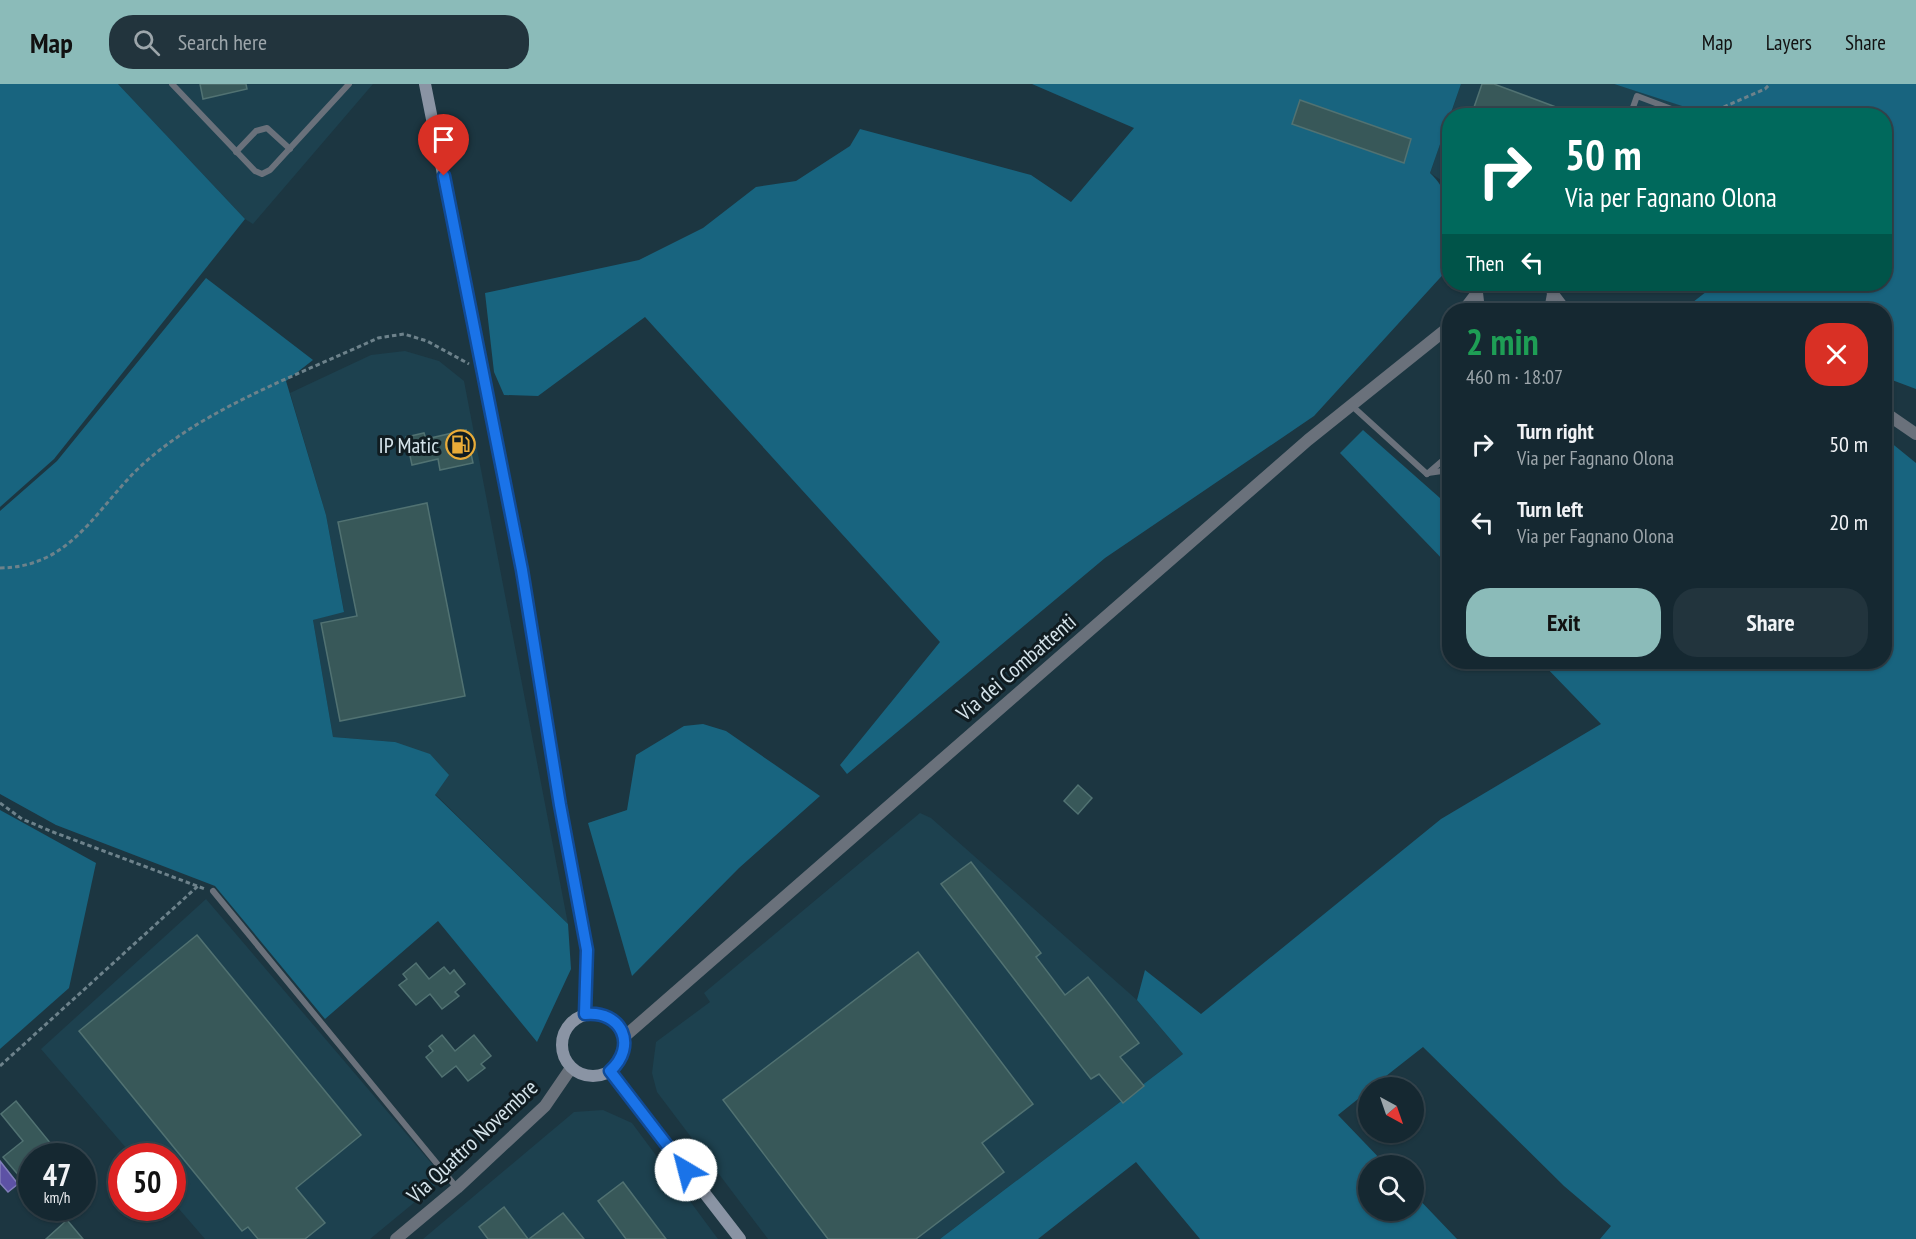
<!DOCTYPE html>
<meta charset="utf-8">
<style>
:root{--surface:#152831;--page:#22343d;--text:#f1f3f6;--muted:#9da6ab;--line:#34444d;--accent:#8bbbb9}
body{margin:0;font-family:"PT Sans Narrow",sans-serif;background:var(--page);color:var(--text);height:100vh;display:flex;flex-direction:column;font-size:22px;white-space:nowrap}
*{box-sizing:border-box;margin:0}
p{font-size:20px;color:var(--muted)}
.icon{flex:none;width:33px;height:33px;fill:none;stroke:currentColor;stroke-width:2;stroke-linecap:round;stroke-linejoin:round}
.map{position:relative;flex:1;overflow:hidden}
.side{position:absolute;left:1442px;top:219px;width:450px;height:366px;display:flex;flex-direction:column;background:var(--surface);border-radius:24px;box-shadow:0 2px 4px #0004,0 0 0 2px var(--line)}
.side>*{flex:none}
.guide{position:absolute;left:1442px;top:24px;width:450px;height:183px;border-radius:24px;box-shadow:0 2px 4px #0004,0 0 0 2px var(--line);background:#00695c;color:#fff;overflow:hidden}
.needle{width:39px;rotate:140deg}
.buttons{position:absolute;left:1358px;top:993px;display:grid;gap:12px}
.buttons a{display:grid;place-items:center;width:66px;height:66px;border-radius:50%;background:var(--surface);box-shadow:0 2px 4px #0004,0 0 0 2px var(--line);font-size:30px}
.speed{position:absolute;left:18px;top:1059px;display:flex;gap:12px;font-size:30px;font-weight:700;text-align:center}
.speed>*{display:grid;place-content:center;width:78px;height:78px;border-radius:50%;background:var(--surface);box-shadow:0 2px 4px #0004,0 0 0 2px var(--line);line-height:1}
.speed small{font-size:15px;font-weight:400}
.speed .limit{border:9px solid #d22;background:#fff;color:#111}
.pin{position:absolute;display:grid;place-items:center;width:51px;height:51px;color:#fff;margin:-62px -26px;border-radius:50% 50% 50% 0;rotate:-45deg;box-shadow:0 0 6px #0007}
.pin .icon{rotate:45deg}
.me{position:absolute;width:66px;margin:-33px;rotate:323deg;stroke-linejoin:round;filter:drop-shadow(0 0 4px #0008)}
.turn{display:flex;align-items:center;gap:21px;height:126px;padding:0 24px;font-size:27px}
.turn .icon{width:78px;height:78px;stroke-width:2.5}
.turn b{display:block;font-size:42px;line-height:51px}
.then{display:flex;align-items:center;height:57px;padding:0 24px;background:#0003;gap:12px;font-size:22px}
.round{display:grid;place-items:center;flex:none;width:63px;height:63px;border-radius:24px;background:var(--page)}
.head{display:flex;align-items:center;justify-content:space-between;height:102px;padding:0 24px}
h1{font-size:36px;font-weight:700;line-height:45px;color:#1e9e55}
.cta{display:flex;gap:12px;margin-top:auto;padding:12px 24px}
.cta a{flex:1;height:69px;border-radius:24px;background:var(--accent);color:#111;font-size:24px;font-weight:700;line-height:69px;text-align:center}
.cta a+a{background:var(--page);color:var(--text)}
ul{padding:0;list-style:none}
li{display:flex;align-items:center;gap:18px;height:78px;padding:0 24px}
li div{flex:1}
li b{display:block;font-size:22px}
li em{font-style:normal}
header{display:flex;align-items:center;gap:36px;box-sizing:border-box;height:84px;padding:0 30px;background:var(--accent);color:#111}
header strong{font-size:28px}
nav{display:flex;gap:33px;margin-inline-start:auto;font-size:21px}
.search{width:420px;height:54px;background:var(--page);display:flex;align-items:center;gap:15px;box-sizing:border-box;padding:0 21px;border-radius:24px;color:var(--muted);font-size:22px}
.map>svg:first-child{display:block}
.built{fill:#1d414f}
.green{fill:#18647f}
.water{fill:#5d52a5;stroke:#817eba;stroke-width:1.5}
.building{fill:#385859;stroke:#517272;stroke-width:1.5}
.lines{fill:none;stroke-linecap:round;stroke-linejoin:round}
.path{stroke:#6d828b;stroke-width:3;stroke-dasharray:4.5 3;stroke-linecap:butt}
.service{stroke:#6a717b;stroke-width:6}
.tertiary{stroke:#6a717b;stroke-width:12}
.secondary{stroke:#8a94a4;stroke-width:12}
.route-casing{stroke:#114b97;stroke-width:15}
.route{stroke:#1a73e8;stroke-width:10}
.labels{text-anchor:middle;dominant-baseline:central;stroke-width:6;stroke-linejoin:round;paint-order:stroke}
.poi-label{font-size:22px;fill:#d5e4eb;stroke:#101c21;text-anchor:end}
.street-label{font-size:22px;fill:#d5e4eb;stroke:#101c21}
</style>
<header>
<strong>Map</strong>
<div class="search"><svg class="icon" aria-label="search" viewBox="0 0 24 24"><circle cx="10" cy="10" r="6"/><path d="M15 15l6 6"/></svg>Search here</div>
<nav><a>Map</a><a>Layers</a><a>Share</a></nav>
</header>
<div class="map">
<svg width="1916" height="1155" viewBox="0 0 1916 1155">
<rect width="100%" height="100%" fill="#1c3641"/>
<g class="built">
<polygon points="118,0 373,0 253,140 245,135"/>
<polygon points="1461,0 1614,0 1700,27 1695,32 1450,32"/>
<polygon points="1449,34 1449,101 1430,89"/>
<polygon points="405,267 439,277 464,297 568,840 435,710 395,658 333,653 313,536 344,527 326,431 290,309 371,271"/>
<polygon points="920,729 931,734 1137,916 1183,970 940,1155 768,1155 657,1008 652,989 656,958 710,918 704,909"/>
<polygon points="206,815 444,1094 370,1155 205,1155 173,1118 172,1072 133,1072 41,965"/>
<polygon points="603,1026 632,1039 718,1155 423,1155 574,1028"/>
</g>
<g class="green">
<polygon points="0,0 118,0 245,135 54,375 0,423"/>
<path d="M 1032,0 L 1461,0 L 1430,89 C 1457,113 1449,151 1449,184 L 1314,332 L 1105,474 L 847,690 L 840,681 L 940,558 L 645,233 L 538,312 L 504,311 L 494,288 L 485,209 L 639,176 L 703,144 L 756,103 L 796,97 L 850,62 L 860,45 L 1031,91 L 1071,118 L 1134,44 Z"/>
<polygon points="1614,0 1916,0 1916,305 1884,293 1884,226 1683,226 1716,200 1884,200 1884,32 1710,31"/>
<polygon points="206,194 313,276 286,297 326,431 344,528 313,536 333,653 395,658 430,670 449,691 435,711 568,840 571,885 537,958 438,837 325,935 215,802 56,741 0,710 0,427 57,377"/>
<polygon points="1363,346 1449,422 1449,482 1340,369"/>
<polygon points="1884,353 1916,379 1916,1155 1600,1155 1611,1142 1564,1102 1423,963 1372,1003 1368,1004 1368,1007 1338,1031 1386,1081 1368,1082 1368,1126 1413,1126 1413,1109 1457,1155 1200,1155 1136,1078 1038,1155 940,1155 1183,970 1137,916 1145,886 1201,930 1441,735 1601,640 1541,578 1884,578"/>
<polygon points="703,640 726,647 820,712 739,784 632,892 588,739 627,726 636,671 684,642"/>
<polygon points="0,726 96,779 69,904 0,965"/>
</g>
<polygon class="water" points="0,1077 18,1100 8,1108 0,1099"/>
<g class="building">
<polygon points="200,0 246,0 247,5 203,15"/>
<polygon points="1482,0 1494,0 1580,32 1471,32"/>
<polygon points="1300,16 1411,55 1404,79 1292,40"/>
<polygon points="466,346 473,379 440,386 438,375 412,381 406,353 424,349 426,355"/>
<polygon points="427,419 465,612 340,637 321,539 357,532 338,438"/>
<polygon points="1078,701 1092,714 1078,730 1064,717"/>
<polygon points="971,778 1041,869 1036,873 1065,911 1088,893 1139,959 1120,973 1144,1002 1123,1019 1099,990 1091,995 941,800"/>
<polygon points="197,851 361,1051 296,1104 325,1139 305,1155 258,1155 248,1143 242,1147 79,947"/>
<polygon points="918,868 1033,1020 982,1059 1004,1088 916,1155 828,1155 723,1016"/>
<polygon points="416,879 429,895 444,883 450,890 454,886 465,900 455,908 459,912 442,925 430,910 416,921 399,901 407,895 403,890"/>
<polygon points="442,951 455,967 474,951 491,972 481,980 485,984 468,997 456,982 442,993 426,973 433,967 429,962"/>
<polygon points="16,1017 56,1066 48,1072 32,1072 32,1107 3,1073 23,1057 1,1030"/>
<polygon points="623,1098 666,1155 626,1155 598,1117"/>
<polygon points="504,1123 528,1155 488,1155 479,1143"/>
<polygon points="563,1129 584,1155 529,1155"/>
<polygon points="67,1136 83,1155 46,1155"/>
</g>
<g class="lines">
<g class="path">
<polyline points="1703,32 1765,5 1770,0"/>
<path d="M 0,484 C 65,483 90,436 129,394 C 189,329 299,291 378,254 L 404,250 L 427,257 L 469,280"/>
<polyline points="0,719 22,735 53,748 205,805"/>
<polyline points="0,982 198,802"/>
</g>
<g class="service">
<polyline points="172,0 255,87 262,90 270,86 349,0"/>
<polyline points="1630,32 1637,12 1690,32"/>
<polyline points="236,68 256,47 267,44 290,65"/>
<polyline points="1351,321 1427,390"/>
<polyline points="1428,389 1449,386"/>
<polyline points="1427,390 1449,371"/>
<polyline points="213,807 457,1104"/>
</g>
<g class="tertiary">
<polyline points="1479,200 1477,209 1479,226"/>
<polyline points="1553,210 1565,226"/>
<polyline points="1464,226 1477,209"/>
<polyline points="1550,226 1553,210 1551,200"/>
<polyline points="1884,328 1916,350"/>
<polyline points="624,953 1308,356 1449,243"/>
<polyline points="396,1155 457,1104 545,1022 571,984"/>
</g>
<g class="secondary">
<polyline points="425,0 522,486 560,721 587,865 585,930"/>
<circle cx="593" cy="961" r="31"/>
<polyline points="610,987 740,1155"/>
</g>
</g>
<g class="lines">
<defs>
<path id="route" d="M 444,92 L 522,486 L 560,721 L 587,866 L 585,930 C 622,926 638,962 610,987 L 686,1086"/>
</defs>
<use href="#route" class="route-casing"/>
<use href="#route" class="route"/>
</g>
<defs>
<symbol id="fuel-ring" viewBox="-11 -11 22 22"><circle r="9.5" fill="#101c21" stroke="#e9ab38" stroke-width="1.5"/><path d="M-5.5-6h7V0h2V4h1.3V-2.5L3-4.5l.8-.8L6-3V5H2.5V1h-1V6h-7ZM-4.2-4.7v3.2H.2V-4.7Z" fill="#e9ab38"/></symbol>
</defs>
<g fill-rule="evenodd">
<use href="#fuel-ring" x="444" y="344" width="33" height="33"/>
</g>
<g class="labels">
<g class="poi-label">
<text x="439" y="361">IP Matic</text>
</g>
<g class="street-label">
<text transform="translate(1016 583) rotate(-41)">Via dei Combattenti</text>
<text transform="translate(472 1057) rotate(-43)">Via Quattro Novembre</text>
</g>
</g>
</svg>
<div class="buttons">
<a><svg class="needle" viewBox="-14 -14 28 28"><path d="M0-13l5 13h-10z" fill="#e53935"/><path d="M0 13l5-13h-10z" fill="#9da6ab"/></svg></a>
<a><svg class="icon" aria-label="search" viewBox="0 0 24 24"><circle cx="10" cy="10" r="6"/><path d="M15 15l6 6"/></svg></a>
</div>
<div class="speed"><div>47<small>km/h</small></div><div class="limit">50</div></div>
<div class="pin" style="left:444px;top:92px;background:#d93025"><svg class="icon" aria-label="arrive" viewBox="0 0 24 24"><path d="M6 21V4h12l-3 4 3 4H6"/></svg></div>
<svg class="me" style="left:686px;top:1086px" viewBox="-20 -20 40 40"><circle r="19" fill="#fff"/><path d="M0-13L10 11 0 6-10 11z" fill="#1a73e8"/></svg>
<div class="guide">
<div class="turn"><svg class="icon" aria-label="right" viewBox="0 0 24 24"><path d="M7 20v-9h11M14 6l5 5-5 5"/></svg><div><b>50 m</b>Via per Fagnano Olona</div></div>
<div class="then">Then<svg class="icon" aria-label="left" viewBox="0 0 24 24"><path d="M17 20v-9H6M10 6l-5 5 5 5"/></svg></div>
</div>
<section class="side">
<div class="head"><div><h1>2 min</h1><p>460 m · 18:07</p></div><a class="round" style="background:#d93025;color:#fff"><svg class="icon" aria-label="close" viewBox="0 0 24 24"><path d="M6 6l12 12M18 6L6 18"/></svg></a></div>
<ul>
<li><svg class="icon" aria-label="right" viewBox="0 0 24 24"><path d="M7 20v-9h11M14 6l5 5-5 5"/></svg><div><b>Turn right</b><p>Via per Fagnano Olona</p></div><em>50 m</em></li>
<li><svg class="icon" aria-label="left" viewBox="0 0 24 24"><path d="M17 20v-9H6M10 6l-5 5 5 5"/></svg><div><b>Turn left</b><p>Via per Fagnano Olona</p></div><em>20 m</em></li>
</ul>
<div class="cta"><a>Exit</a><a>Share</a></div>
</section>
</div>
